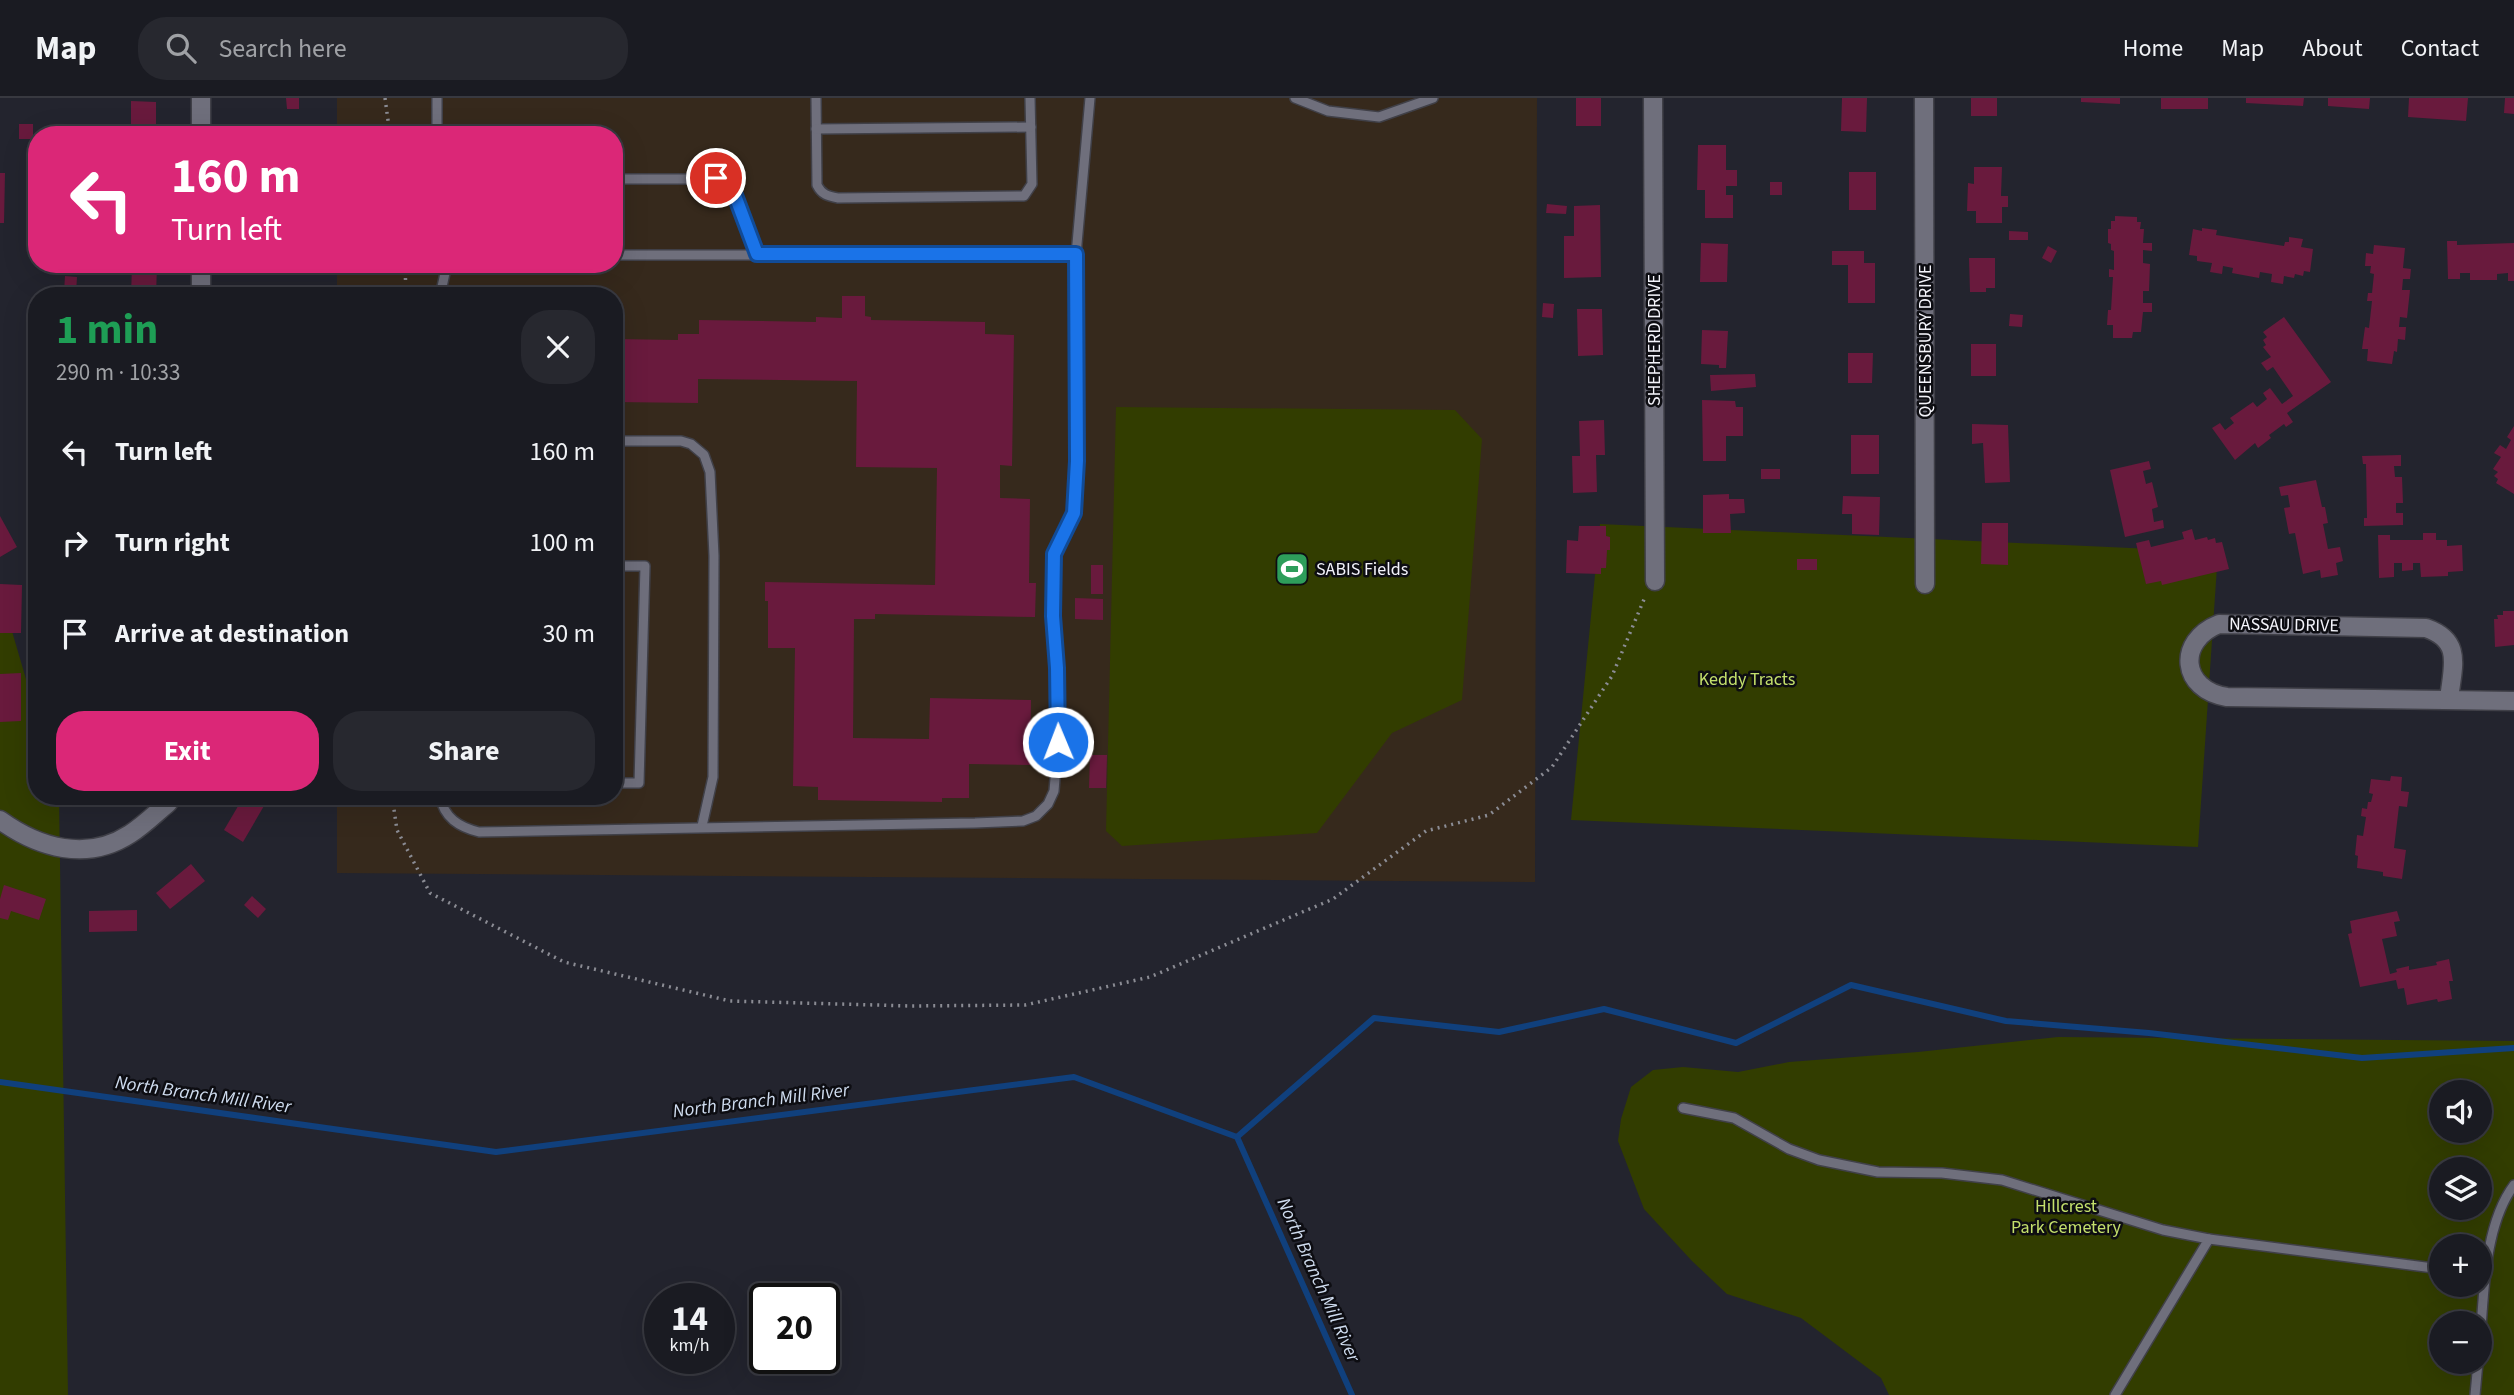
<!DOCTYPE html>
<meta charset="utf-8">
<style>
:root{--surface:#1a1b22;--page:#27282f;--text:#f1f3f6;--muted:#9fa1a5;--line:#383940;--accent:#db2777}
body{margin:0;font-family:"Source Sans 3",sans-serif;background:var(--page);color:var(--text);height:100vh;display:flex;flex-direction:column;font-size:26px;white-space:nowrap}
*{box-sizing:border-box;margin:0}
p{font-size:23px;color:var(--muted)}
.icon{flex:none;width:38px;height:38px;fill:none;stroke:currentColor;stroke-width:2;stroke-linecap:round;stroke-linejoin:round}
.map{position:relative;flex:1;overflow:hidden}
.panel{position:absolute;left:28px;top:189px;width:595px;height:518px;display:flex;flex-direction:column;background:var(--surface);border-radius:28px;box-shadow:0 7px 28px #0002,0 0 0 2px var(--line)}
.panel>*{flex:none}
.hud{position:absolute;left:28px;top:28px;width:595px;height:147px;border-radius:28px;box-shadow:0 7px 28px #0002,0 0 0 2px var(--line);background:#db2777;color:#fff;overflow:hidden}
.buttons{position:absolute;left:2429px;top:982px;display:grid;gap:14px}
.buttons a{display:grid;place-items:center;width:63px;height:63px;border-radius:50%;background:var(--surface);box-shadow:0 7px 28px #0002,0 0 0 2px var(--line);font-size:35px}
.speed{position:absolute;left:644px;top:1185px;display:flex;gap:14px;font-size:35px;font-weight:700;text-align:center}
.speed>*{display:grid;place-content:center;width:91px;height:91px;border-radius:50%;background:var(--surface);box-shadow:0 7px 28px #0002,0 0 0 2px var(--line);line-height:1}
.speed small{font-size:18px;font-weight:400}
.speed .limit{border:4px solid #111;border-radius:10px;background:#fff;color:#111}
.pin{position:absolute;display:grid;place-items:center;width:60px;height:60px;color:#fff;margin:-30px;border:4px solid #fff;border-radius:50%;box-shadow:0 2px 7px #0007}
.me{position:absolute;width:77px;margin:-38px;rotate:359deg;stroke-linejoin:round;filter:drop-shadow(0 0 5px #0008)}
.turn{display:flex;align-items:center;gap:24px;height:147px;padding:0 28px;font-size:32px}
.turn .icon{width:91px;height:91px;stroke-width:2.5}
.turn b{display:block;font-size:49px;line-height:60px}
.round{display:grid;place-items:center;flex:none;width:74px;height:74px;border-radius:28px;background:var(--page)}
.overview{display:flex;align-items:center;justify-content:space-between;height:119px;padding:0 28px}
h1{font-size:42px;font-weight:700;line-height:52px;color:#1e9e55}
.button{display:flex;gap:14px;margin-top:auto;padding:14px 28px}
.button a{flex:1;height:80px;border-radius:28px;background:var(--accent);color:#fff;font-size:28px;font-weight:700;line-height:80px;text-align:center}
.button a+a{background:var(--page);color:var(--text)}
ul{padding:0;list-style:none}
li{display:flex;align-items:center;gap:21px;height:91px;padding:0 28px}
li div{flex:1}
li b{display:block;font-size:26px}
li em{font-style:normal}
header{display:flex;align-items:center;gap:42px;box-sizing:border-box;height:98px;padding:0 35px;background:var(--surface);border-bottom:2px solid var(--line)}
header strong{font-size:33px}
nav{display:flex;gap:38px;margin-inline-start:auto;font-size:24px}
.search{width:490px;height:63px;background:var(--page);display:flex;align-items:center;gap:18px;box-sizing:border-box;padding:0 24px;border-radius:28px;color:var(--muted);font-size:26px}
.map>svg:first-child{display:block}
.education{fill:#36291c}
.green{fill:#323d00;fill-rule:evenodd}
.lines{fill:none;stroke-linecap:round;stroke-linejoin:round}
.stream{stroke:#10407d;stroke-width:6}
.building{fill:#691a3d}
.service-casing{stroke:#404048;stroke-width:12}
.minor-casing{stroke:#404048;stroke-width:21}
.path{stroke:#8b8c94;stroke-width:3.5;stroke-dasharray:2 5;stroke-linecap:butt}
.service{stroke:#6f6f7c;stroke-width:9}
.minor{stroke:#6f6f7c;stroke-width:18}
.route-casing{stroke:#114b97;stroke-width:18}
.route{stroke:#1a73e8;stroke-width:12}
.labels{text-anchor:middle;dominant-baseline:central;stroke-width:5;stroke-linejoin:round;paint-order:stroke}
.street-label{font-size:18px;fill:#f4f4fb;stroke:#0d0d12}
.poi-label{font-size:18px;fill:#f4f4fb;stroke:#0d0d12;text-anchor:start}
.park-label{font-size:18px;fill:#c4e06c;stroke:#0d0d12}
.water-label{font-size:19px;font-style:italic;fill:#cfdcef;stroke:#0d0d12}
</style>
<header>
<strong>Map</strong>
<div class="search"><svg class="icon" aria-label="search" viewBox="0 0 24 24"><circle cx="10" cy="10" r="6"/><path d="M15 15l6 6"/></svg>Search here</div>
<nav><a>Home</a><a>Map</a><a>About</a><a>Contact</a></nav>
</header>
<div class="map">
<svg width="2514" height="1297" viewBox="0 0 2514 1297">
<rect width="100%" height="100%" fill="#23242e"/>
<polygon class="education" points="337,0 1537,0 1535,784 337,775 337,698 614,698 614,198 337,198 337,166 614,166 614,37 337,37"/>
<g class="green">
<polygon points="1116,309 1455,312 1482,341 1462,602 1392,635 1317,735 1122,748 1106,733"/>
<polygon points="1600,426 2218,454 2198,749 1571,722"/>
<polygon points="0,492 37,619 37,698 59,698 68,1297 0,1297"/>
<path d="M 2058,939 L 2514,943 L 2514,1297 L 1889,1297 L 1881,1280 L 1801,1220 L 1727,1196 L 1692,1163 L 1644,1111 L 1618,1043 L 1621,1021 L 1631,989 L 1653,972 L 1683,969 L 1738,974 L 1789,964 L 1918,954 ZM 2441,994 L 2480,994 L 2480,1032 L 2441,1032 ZM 2441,1071 L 2480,1071 L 2480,1110 L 2441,1110 ZM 2441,1148 L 2480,1148 L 2480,1186 L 2441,1186 ZM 2441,1225 L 2480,1225 L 2480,1264 L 2441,1264 Z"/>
</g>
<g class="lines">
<g class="stream">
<polyline points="0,984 496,1054 1074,979 1237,1039 1352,1297"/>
<polyline points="1237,1039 1374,920 1499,934 1604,911 1736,945 1851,887 2006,923 2149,935 2362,960 2514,950"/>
</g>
</g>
<g class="building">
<polygon points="286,0 299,0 299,11 287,11"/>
<rect x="1576" y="0" width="25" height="28"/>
<polygon points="1842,0 1867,0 1866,34 1841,33"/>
<rect x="1971" y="0" width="26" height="18"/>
<polygon points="2081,0 2120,0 2120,6 2081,4"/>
<rect x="2161" y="0" width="47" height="11"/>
<polygon points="2246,0 2304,0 2303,8 2246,5"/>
<polygon points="2328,0 2370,0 2369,11 2328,8"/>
<polygon points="2409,0 2468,0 2466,23 2408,19"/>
<polygon points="2505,0 2514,0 2514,16 2504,15"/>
<polygon points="131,3 156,4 156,37 131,37"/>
<rect x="19" y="26" width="14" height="15"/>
<rect x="251" y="28" width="26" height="9"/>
<polygon points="1698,47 1726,47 1726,72 1737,72 1737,88 1726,88 1726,97 1733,97 1733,120 1705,120 1705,92 1697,92"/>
<polygon points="1974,69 2002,69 2001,98 2008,98 2008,109 2002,109 2002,125 1976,125 1976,113 1967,113 1968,85 1974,86"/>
<rect x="1849" y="74" width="27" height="38"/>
<polygon points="0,75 5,75 4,125 0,125"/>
<rect x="1770" y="84" width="12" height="13"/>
<polygon points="1547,106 1567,108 1566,116 1546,115"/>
<polygon points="1600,107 1601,179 1564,180 1564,138 1574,138 1574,108"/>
<polygon points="2115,118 2137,119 2137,124 2141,124 2140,131 2144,131 2143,145 2152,145 2152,153 2143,152 2143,165 2150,166 2149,193 2143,193 2143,205 2152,205 2152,214 2143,214 2141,234 2133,234 2132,240 2113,240 2113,227 2107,227 2108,212 2111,212 2113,179 2109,179 2109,171 2114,172 2114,153 2111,152 2111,146 2108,145 2108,131 2111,131 2111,123 2115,123"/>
<polygon points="2202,130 2217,132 2216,137 2284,148 2285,144 2289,144 2289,139 2303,141 2301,149 2313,151 2310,174 2304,173 2303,178 2295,176 2294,180 2284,178 2283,186 2271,184 2272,176 2260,174 2259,180 2232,175 2233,170 2223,168 2222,176 2210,174 2212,165 2197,163 2197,158 2189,157 2193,131 2202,133"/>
<polygon points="2009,133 2028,134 2028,142 2009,142"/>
<polygon points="2447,143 2457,143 2457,147 2514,145 2514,183 2508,183 2508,175 2497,176 2497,182 2470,182 2470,175 2460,175 2460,181 2448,181"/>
<polygon points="1701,145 1728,146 1727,184 1700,184"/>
<polygon points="2374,147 2405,150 2403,170 2411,171 2410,181 2403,181 2402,192 2410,192 2407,220 2400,219 2399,229 2406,229 2405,242 2398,241 2397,254 2394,253 2392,266 2367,263 2368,251 2362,251 2365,229 2369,230 2372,203 2367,203 2368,195 2372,195 2374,176 2370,175 2371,168 2365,168 2366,155 2373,156"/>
<polygon points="2048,148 2057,153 2051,165 2042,160"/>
<polygon points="1832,153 1864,153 1864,165 1875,165 1875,205 1848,205 1848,167 1832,167"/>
<polygon points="1969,160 1995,160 1995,190 1986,190 1986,194 1970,194"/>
<polygon points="132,166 157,166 156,198 131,198"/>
<polygon points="65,178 77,179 76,195 64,194"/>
<rect x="258" y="192" width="23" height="6"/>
<polygon points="842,198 865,198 865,218 871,219 871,222 985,224 985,236 1014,237 1012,368 1000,367 1000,400 1030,401 1029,485 1036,485 1035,519 875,516 875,521 854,521 853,640 929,641 930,600 1031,602 1030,667 969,666 969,700 942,700 942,704 818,702 818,689 793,688 795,550 768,550 768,503 765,503 765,484 935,487 937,370 856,369 857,283 698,281 698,305 614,304 614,241 678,242 678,236 699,236 699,222 816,224 816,219 842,220"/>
<polygon points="1543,205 1554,206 1553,220 1542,219"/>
<polygon points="1577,211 1602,211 1603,257 1578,258"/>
<polygon points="2010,216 2023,217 2022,229 2009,228"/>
<polygon points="2284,219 2331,284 2287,315 2293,324 2286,329 2284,326 2269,337 2271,340 2258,350 2255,345 2235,362 2212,330 2220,325 2225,332 2234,325 2230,320 2253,304 2257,309 2267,301 2263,295 2270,290 2282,306 2293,298 2273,269 2267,273 2261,265 2271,259 2263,249 2266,247 2263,242 2267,239 2263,234"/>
<polygon points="1702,232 1728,233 1726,270 1719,270 1719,267 1701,266"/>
<rect x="1971" y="246" width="25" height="32"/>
<polygon points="1848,255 1873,255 1872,285 1848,285"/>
<polygon points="1755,276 1756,289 1711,293 1710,277"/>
<polygon points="1702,302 1735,303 1736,309 1743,309 1743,338 1726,338 1726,363 1703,363"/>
<polygon points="1604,322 1605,357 1596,357 1597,394 1573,395 1572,358 1580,358 1579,323"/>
<polygon points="1972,326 2008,327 2010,384 1985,385 1983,345 1972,346"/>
<polygon points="2514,328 2514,396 2496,385 2498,381 2494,378 2498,374 2493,371 2501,359 2494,355 2500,347 2506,351 2511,342 2507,339"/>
<rect x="1851" y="337" width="28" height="39"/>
<polygon points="2401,357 2401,368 2394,368 2395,379 2402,379 2403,405 2396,405 2396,415 2403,415 2403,427 2364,428 2364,420 2367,420 2366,366 2363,366 2362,358"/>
<polygon points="2149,363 2151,371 2143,373 2146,386 2152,384 2158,409 2152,411 2154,424 2163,422 2164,430 2125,439 2110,372"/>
<rect x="1761" y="371" width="19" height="10"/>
<polygon points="2316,382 2322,409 2325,409 2328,425 2323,426 2328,451 2340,449 2343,463 2336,465 2338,477 2321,480 2320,472 2303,476 2295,435 2289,436 2284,410 2290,409 2288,397 2281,398 2279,389"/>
<polygon points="1729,396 1729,401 1744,401 1745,415 1730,416 1731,435 1703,435 1703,397"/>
<polygon points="1843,398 1880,399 1879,437 1852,436 1852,416 1842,416"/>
<polygon points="0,418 17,449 0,459"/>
<polygon points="1982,425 2008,425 2008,467 1981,466"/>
<polygon points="1579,428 1606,428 1606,438 1610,439 1610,452 1607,452 1606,470 1601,470 1601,476 1566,475 1567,442 1578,443"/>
<polygon points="2192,431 2195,442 2207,439 2208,442 2215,440 2216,445 2222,444 2229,471 2162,487 2161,483 2146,486 2136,445 2149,442 2151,449 2184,441 2182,434"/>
<polygon points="2423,435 2436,435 2436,442 2447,442 2447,448 2462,447 2463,473 2448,474 2448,478 2421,479 2420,465 2413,465 2413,472 2402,473 2402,465 2394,465 2394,479 2379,480 2378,437 2390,437 2390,442 2423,442"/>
<rect x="1797" y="461" width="20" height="11"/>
<rect x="1091" y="467" width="12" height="29"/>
<polygon points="0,486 22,487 21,535 0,535"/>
<polygon points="1075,500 1103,501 1103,522 1075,521"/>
<polygon points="2503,513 2514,513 2514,547 2495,549 2494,521 2498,521 2497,517 2503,517"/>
<polygon points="21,575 21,623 0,624 0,576"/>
<polygon points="1090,657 1107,657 1106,690 1089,690"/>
<polygon points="33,665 37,665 37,688 32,688"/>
<polygon points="2391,678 2402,679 2401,693 2409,694 2407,709 2399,708 2394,750 2406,752 2402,781 2383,778 2383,774 2357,770 2358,758 2355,757 2357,737 2363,738 2366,719 2361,718 2362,710 2367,711 2368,704 2371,704 2373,696 2369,695 2371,681 2390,683"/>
<polygon points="244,698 262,698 268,701 243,744 224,732"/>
<polygon points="191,766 205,783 170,811 156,795"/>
<polygon points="4,787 46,801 39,822 11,813 8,822 0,820 0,801"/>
<polygon points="252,798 266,811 258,820 244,807"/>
<polygon points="137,812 137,833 89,834 89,813"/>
<polygon points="2397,813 2400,823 2394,824 2397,838 2382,841 2390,876 2397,874 2396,871 2409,868 2409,872 2437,867 2436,864 2449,861 2453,883 2449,883 2452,901 2438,904 2437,901 2407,907 2404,890 2398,891 2396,882 2360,889 2348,836 2352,835 2350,823"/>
</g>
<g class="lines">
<defs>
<g id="service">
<path d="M 816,0 L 817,87 C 822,97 828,98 838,100 L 1024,98 L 1032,86 L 1030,0"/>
<polyline points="1295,0 1328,13 1379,19 1433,0"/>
<polyline points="816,31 1031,29"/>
<polyline points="437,37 437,0"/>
<polyline points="614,81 716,81 733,92 757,156"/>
<polyline points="614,157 1076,157 1090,0"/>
<polyline points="440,198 447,166"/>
<polyline points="614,343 681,343 691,346 704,357 710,374 714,458 713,679 702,728"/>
<polyline points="614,468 645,468 639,685 614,685"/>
<path d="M 440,698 C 444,720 459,729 479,734 L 975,725 L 1023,723 L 1036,718 L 1048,706 L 1054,693 L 1058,644 L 1057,570 L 1053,518 L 1054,455 L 1074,415 L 1077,363 L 1076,157"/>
<polyline points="1683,1010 1734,1020 1789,1051 1819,1062 1878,1074 1942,1075 2002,1082 2163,1132 2209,1141 2115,1297"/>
<polyline points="2209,1141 2441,1171"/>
<path d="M 2480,1244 C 2484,1195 2484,1127 2514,1087"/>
<polyline points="2475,1297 2478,1264"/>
</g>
<g id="minor">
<polyline points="1653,0 1655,483"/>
<polyline points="1924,0 1925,486"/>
<polyline points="201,37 201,0"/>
<polyline points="201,166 201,198"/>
<path d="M 2449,602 C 2452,570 2464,543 2426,530 L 2219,526 C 2176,543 2181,592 2227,599 L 2514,603"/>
<path d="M 0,722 C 39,750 87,764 130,736 C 144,727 156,715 168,705 L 172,698"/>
</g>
</defs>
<use href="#service" class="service-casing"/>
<use href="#minor" class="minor-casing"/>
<g class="path">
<polyline points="385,0 390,37"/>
<polyline points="405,166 406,198"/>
<polyline points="392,698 397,732 430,795 564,864 730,903 911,908 1025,907 1150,879 1333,801 1426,733 1489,717 1552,669 1612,578 1645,499"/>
</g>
<use href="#service" class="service"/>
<use href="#minor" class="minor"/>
</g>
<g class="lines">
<defs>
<polyline id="route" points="716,80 733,92 757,156 1076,156 1077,363 1074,415 1054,456 1053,518 1057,570 1058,644"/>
</defs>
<use href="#route" class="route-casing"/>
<use href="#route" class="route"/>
</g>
<defs>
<symbol id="stadium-square" viewBox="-11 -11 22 22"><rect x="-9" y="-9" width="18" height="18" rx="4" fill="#2e9e5b" stroke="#0d0d12"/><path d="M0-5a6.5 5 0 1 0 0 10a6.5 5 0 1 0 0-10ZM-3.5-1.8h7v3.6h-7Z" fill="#fff"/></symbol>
</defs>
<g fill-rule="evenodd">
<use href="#stadium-square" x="1273" y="452" width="38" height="38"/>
</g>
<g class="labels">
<g class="street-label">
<text transform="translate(1654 242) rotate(-90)">SHEPHERD DRIVE</text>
<text transform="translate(1925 243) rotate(-90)">QUEENSBURY DRIVE</text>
<text transform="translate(2284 527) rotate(1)">NASSAU DRIVE</text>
</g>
<g class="poi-label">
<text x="1316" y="471">SABIS Fields</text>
</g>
<g class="park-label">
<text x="1747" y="581">Keddy Tracts</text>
<text x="2066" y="1108">Hillcrest<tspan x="2066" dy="21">Park Cemetery</tspan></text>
</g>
<g class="water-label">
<text transform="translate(203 997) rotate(8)">North Branch Mill River</text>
<text transform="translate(761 1003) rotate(-7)">North Branch Mill River</text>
<text transform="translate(1318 1182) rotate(66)">North Branch Mill River</text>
</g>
</g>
</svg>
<div class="buttons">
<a><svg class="icon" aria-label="sound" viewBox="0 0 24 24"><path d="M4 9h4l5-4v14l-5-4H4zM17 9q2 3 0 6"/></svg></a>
<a><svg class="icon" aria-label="layers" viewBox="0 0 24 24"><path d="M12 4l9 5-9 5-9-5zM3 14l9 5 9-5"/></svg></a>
<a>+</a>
<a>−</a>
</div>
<div class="speed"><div>14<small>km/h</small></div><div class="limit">20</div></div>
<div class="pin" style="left:716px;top:80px;background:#d93025"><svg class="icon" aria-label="arrive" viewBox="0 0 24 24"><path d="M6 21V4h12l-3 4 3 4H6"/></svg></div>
<svg class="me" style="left:1058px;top:644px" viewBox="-20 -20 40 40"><circle r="17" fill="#1a73e8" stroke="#fff" stroke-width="3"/><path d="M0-11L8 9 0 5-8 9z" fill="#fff"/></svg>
<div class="hud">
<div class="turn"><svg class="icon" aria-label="left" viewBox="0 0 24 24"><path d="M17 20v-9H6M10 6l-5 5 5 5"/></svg><div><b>160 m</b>Turn left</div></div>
</div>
<section class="panel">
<div class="overview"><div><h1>1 min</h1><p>290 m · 10:33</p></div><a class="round"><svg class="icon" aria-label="close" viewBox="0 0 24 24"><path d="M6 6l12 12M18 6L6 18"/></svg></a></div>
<ul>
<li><svg class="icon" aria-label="left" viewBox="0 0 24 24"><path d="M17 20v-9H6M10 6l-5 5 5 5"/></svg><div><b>Turn left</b></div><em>160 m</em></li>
<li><svg class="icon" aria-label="right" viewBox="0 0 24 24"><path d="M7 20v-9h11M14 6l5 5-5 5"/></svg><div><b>Turn right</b></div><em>100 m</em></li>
<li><svg class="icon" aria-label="arrive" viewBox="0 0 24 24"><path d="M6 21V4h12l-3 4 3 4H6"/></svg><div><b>Arrive at destination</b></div><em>30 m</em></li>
</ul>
<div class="button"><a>Exit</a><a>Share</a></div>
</section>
</div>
